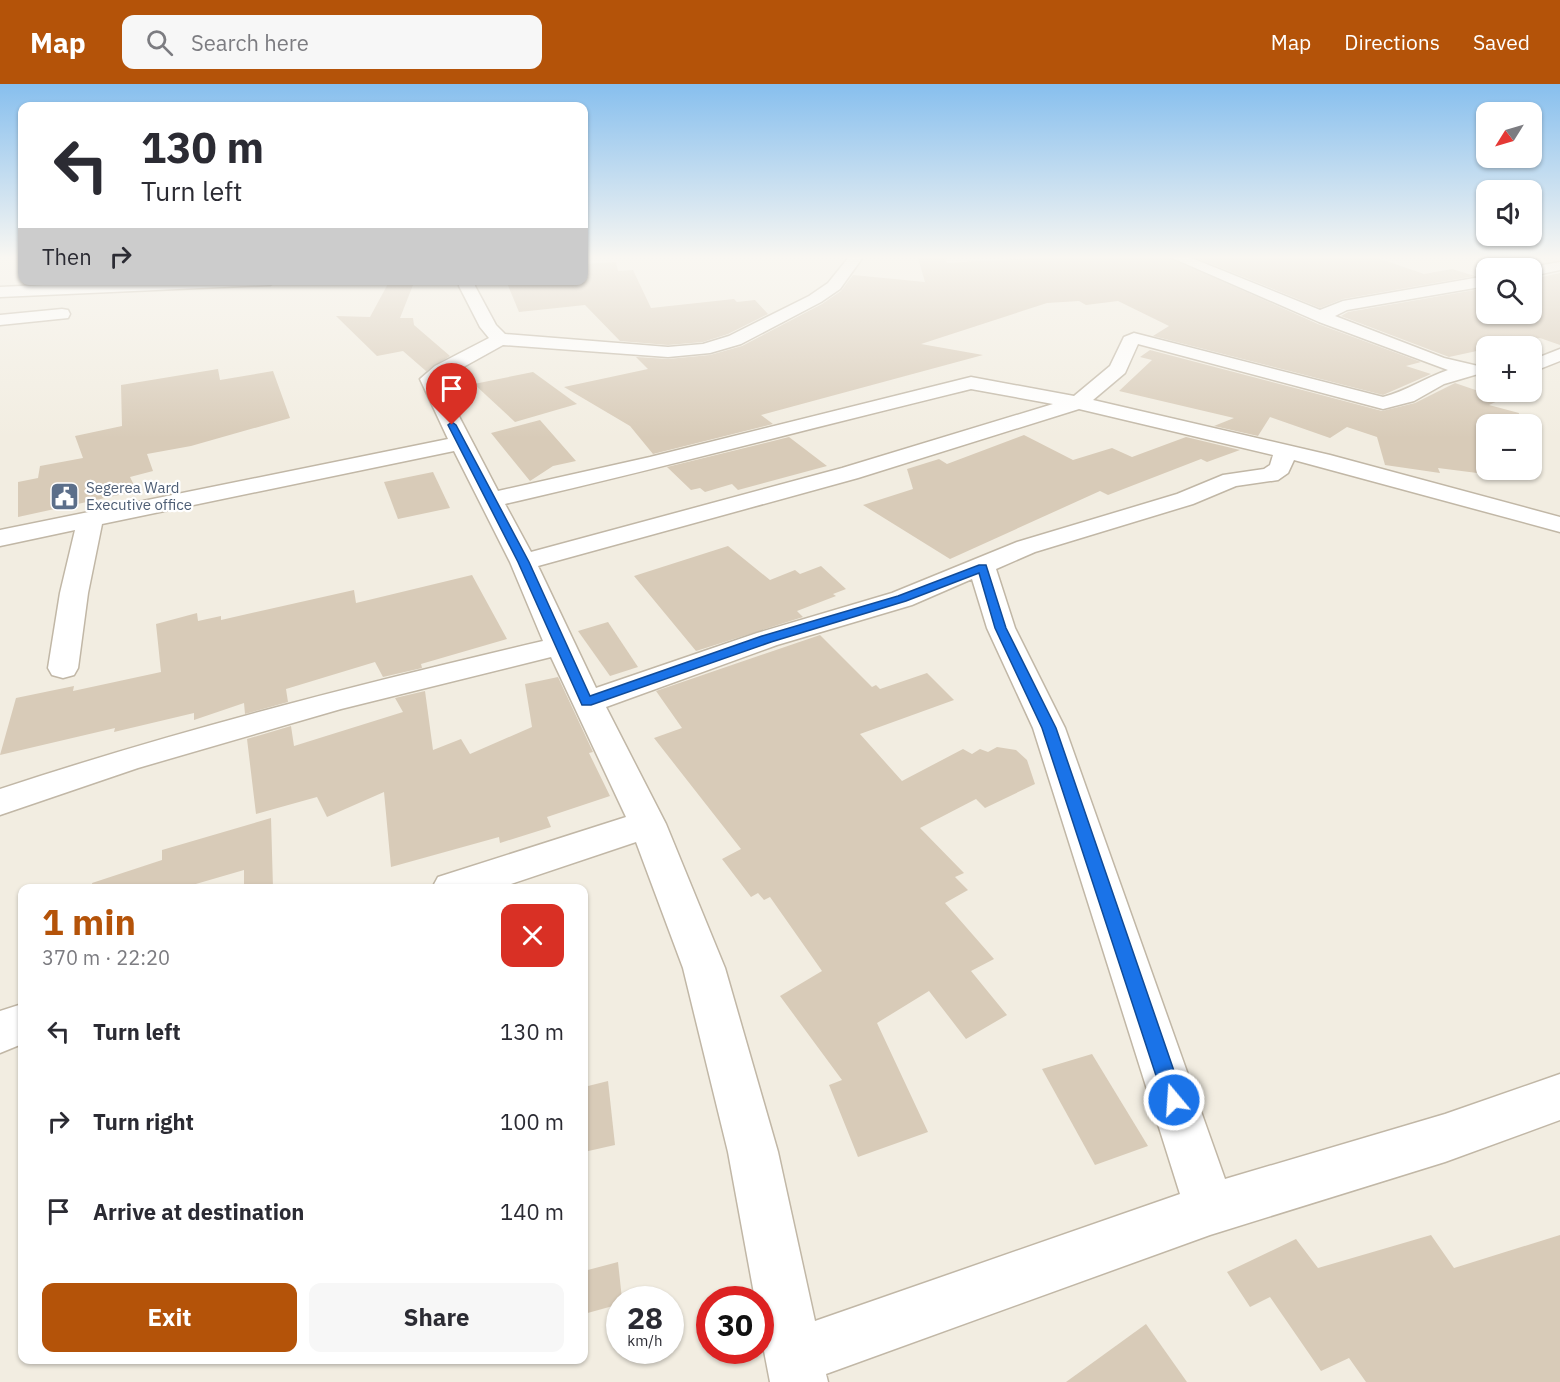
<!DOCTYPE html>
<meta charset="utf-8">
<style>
:root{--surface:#fff;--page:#f7f7f7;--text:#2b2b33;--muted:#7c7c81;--accent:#b45309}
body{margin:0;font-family:"IBM Plex Sans",sans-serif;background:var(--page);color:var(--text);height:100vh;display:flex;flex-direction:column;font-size:22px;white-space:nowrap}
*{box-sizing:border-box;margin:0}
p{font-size:20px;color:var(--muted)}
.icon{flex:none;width:33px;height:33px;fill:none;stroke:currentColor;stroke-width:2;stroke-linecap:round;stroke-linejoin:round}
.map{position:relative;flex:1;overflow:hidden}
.details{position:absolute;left:18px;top:800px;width:570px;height:480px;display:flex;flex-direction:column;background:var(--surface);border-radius:12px;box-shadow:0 2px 4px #0004}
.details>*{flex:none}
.top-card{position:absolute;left:18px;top:18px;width:570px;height:183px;border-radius:12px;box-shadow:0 2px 4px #0004;background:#fff;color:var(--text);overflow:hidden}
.needle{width:39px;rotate:233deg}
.controls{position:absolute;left:1476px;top:18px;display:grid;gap:12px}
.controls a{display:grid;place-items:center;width:66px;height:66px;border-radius:12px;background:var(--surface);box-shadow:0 2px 4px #0004;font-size:30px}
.speed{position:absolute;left:606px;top:1202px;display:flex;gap:12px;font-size:30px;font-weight:700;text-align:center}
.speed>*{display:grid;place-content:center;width:78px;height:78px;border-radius:50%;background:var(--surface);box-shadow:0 2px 4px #0004;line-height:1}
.speed small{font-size:15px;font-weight:400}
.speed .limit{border:9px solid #d22;background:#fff;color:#111}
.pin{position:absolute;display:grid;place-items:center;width:51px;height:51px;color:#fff;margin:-62px -26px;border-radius:50% 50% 50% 0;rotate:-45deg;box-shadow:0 0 6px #0007}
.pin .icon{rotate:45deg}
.me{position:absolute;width:66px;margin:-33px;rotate:342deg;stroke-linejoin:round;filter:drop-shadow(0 0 4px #0008)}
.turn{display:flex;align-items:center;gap:21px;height:126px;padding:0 24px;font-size:27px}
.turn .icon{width:78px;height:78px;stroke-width:2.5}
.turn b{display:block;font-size:42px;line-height:51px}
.then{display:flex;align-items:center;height:57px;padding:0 24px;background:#0003;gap:12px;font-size:22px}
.round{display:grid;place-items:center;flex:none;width:63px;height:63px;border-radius:12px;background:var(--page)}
.summary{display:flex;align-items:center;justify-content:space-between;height:102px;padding:0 24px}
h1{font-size:36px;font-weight:700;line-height:45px;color:var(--accent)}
.button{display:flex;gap:12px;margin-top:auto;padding:12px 24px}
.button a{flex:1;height:69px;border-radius:12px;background:var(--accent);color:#fff;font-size:24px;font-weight:700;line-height:69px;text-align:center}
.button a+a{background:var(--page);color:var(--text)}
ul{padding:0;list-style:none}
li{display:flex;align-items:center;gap:18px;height:90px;padding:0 24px}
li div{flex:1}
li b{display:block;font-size:22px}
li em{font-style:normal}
header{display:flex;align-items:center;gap:36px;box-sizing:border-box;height:84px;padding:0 30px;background:var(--accent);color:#fff}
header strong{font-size:28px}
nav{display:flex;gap:33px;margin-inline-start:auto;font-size:21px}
.search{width:420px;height:54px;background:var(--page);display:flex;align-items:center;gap:15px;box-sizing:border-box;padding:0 21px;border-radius:12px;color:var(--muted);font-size:22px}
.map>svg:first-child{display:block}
.building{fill:#d8cbb8}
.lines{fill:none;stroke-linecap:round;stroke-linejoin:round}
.street-casing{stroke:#c1b7a6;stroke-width:3}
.street{fill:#fff;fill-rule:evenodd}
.route{fill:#1a73e8;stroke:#114b97;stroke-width:1.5}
.labels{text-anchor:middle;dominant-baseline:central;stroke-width:4.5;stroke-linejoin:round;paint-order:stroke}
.far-service-label{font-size:15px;fill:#4e5e75;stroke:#fff;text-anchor:start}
</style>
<header>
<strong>Map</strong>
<div class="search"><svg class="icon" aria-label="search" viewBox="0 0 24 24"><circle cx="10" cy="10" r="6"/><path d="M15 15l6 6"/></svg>Search here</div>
<nav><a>Map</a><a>Directions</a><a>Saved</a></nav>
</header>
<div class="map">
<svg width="1560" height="1298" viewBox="0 0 1560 1298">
<rect width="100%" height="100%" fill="#f2ede1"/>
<g class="building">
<polygon points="1048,173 1168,173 1318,240 1421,278 1406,282 1431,290 1383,311 1153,252 1169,242 1118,217 1086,221 1079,217 1047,219 921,260 983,271 761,331 773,340 653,370 630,342 564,303 648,285 636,273 668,275 710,271 742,262 822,220 841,207 853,191 925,198 918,174 945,174 947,179"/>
<polygon points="1194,173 1375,173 1424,190 1452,185 1475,192 1343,215 1320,224"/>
<polygon points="616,178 618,187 633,186 651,224 734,215 737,218 755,216 768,230 728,250 703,258 668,261 620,257 585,221 519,228 507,199 510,199 509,196 584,196 584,180"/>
<polygon points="1560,189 1560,261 1540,254 1486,262 1486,265 1449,273 1341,232 1348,228 1486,204 1486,230 1532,230 1532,195"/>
<polygon points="390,196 415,196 400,234 413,234 414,241 450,272 426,287 403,267 377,272 336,232 370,233"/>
<polygon points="1150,266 1382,327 1415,319 1455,299 1502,315 1489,321 1519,329 1517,340 1486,340 1486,382 1480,380 1485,390 1438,384 1440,389 1385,381 1377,353 1347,343 1330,354 1270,333 1258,352 1214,342 1234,334 1119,307 1152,276 1140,273"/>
<polygon points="218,285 220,296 273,287 290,334 191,362 147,370 153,387 130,393 137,407 18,433 18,398 38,394 40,382 83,374 75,352 122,342 121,301"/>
<polygon points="533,288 577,320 515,338 474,300"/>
<polygon points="540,336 576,377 553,382 530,397 491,349"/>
<polygon points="1024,351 1073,376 1112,364 1132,373 1186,353 1240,366 1207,378 1201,375 1108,411 1100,407 950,475 863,421 913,405 907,385 939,375 947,380"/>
<polygon points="789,353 827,382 738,406 732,400 705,408 700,404 691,406 667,383"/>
<polygon points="433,388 450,424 398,435 384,398"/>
<polygon points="728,462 770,496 795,486 800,490 821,482 846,505 833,510 836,512 797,527 803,533 696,567 634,492"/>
<polygon points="472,491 507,555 421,580 422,584 383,593 375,578 286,605 288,618 245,630 244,619 194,636 194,629 114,648 115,644 0,671 16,614 74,602 73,607 161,588 156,540 197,529 198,537 221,532 221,536 354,506 356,519"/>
<polygon points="608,538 638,583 610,592 578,547"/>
<polygon points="820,551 872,603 876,601 880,605 927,589 954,616 860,650 902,697 963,665 972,670 980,665 988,668 997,663 1016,666 1027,676 1035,700 985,724 976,715 920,744 964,789 955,793 968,806 945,819 994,875 971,887 1007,931 966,955 929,907 877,939 928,1048 858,1073 829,1001 842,996 780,912 822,887 770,813 764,816 758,809 751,813 722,775 741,765 654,654 682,644 656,607"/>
<polygon points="558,593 593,668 589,669 610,712 547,733 551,743 500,759 499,753 391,783 384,708 327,733 317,713 256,730 247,655 291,642 294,662 403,628 395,614 425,607 433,666 461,655 470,670 532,643 525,600"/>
<polygon points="271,734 273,804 244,804 244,786 182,804 93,804 92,799 162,776 162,766"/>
<polygon points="1092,970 1148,1062 1095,1081 1042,985"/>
<polygon points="608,997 615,1061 584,1068 584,1003"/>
<polygon points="1431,1151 1454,1184 1560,1151 1560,1298 1366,1298 1349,1274 1321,1287 1270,1213 1250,1223 1227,1188 1296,1155 1318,1184"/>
<polygon points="618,1178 622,1215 620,1215 620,1220 584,1230 584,1187"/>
<polygon points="1146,1240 1187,1298 1066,1298"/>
</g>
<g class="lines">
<defs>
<g id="street">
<path d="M 849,173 L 863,173 L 840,205 L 821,218 L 741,260 L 710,269 L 668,273 L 503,261 L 440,296 L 498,407 L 650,373 L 971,293 L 1074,312 L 1110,282 L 1124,253 L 1134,249 L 1383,313 C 1406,307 1425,294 1448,286 L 1319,238 L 1170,173 L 1189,173 L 1320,226 L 1343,217 L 1486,192 L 1486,202 L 1347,226 L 1335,232 L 1444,274 L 1478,282 L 1480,286 L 1478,290 L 1444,300 L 1414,317 L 1383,325 L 1138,260 L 1125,289 L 1093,316 L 1330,371 L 1560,433 L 1560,448 L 1294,376 L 1288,389 L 1278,396 L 1236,402 L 1193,420 L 1035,468 L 996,485 L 1015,544 L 1065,644 L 1225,1095 L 1445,1030 L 1560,990 L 1560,1036 L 1445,1078 L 1210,1151 L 826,1290 L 828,1298 L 770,1298 L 760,1246 L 760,1215 L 755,1215 L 728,1068 L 683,884 L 636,758 L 499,804 L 432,804 L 438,793 L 626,733 L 551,573 L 341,625 L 138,684 L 0,731 L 0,705 C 179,646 360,600 543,557 L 510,478 L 454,367 L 102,440 L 88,509 L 78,584 L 74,591 L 63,594 L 52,591 L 48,584 L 60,509 L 75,446 L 0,462 L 0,446 L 448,355 L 420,295 L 435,282 L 489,254 L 480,243 L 459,202 L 459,196 L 475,196 L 475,202 L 496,241 L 505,250 L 668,263 L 703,260 L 729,252 L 809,212 L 828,199 ZM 971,305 L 1053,320 L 842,384 L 531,468 L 505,420 C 661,384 815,343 971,305 ZM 1079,325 L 1273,371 L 1270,381 L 1264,385 L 1223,391 L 1177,410 L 1017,458 L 892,509 L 757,549 L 596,604 L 538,482 L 858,394 ZM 972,495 L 987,544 L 1033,644 L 1180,1110 L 815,1237 L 778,1068 L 725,884 L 666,740 L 606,623 L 777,561 L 912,521 Z"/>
<polygon points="1560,178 1560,186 1532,192 1532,184 1526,184"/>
<polygon points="153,196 277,196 270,201 0,213 0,203"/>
<polygon points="62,225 68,226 70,230 68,234 0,241 0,231"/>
<polygon points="1560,265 1560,277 1532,288 1532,276"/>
<polygon points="22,920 22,960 0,969 0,927"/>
</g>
</defs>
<use href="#street" class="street-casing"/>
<use href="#street" class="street"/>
</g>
<linearGradient id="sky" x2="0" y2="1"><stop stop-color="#87bfee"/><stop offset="0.49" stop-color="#f9f7f2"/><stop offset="1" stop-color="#f9f7f2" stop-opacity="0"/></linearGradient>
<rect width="1560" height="354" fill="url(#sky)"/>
<polygon class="route" points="452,338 456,341 529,478 590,612 762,552 898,512 979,481 986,481 1006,544 1056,644 1184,1016 1181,1023 1174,1025 1167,1023 1164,1016 1042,644 995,544 979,489 906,517 771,558 591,621 582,621 518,478 448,341"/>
<defs>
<symbol id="civic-square" viewBox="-11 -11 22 22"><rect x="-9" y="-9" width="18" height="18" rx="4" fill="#5c6f8a" stroke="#fff"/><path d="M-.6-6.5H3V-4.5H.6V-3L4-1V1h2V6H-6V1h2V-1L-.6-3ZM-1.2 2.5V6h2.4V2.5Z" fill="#fff"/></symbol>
</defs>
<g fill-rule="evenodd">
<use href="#civic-square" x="48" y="396" width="33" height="33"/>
</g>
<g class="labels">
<g class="far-service-label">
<text x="86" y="403">Segerea Ward<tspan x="86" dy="17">Executive office</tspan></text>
</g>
</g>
</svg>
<div class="controls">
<a><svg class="needle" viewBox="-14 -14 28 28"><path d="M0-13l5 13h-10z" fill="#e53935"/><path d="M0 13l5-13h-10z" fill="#7c7c81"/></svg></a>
<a><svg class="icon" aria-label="sound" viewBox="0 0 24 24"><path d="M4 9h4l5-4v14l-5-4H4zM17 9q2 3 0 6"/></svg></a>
<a><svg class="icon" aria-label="search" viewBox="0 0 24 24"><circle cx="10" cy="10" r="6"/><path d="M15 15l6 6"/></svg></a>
<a>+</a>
<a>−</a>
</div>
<div class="speed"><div>28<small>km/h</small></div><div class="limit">30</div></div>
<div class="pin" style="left:452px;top:341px;background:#d93025"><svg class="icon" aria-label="arrive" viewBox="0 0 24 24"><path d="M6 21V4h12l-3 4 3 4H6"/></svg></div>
<svg class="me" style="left:1174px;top:1016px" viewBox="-20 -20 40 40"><circle r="17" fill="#1a73e8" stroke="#fff" stroke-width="3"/><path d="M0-11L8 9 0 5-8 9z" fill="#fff"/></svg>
<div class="top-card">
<div class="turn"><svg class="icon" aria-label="left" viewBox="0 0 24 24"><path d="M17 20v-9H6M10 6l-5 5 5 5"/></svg><div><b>130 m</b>Turn left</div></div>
<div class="then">Then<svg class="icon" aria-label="right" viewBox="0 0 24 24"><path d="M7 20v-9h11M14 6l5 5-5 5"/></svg></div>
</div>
<section class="details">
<div class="summary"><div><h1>1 min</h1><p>370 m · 22:20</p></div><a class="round" style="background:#d93025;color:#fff"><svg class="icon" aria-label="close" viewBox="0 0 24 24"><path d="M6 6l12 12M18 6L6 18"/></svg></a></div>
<ul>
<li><svg class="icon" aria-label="left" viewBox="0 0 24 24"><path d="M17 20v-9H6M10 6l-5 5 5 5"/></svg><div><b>Turn left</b></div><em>130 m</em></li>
<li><svg class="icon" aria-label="right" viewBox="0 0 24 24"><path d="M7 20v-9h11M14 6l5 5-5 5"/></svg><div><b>Turn right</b></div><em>100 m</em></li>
<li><svg class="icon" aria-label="arrive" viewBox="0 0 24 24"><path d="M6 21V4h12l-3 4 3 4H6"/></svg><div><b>Arrive at destination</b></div><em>140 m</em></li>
</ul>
<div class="button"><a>Exit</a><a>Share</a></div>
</section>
</div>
